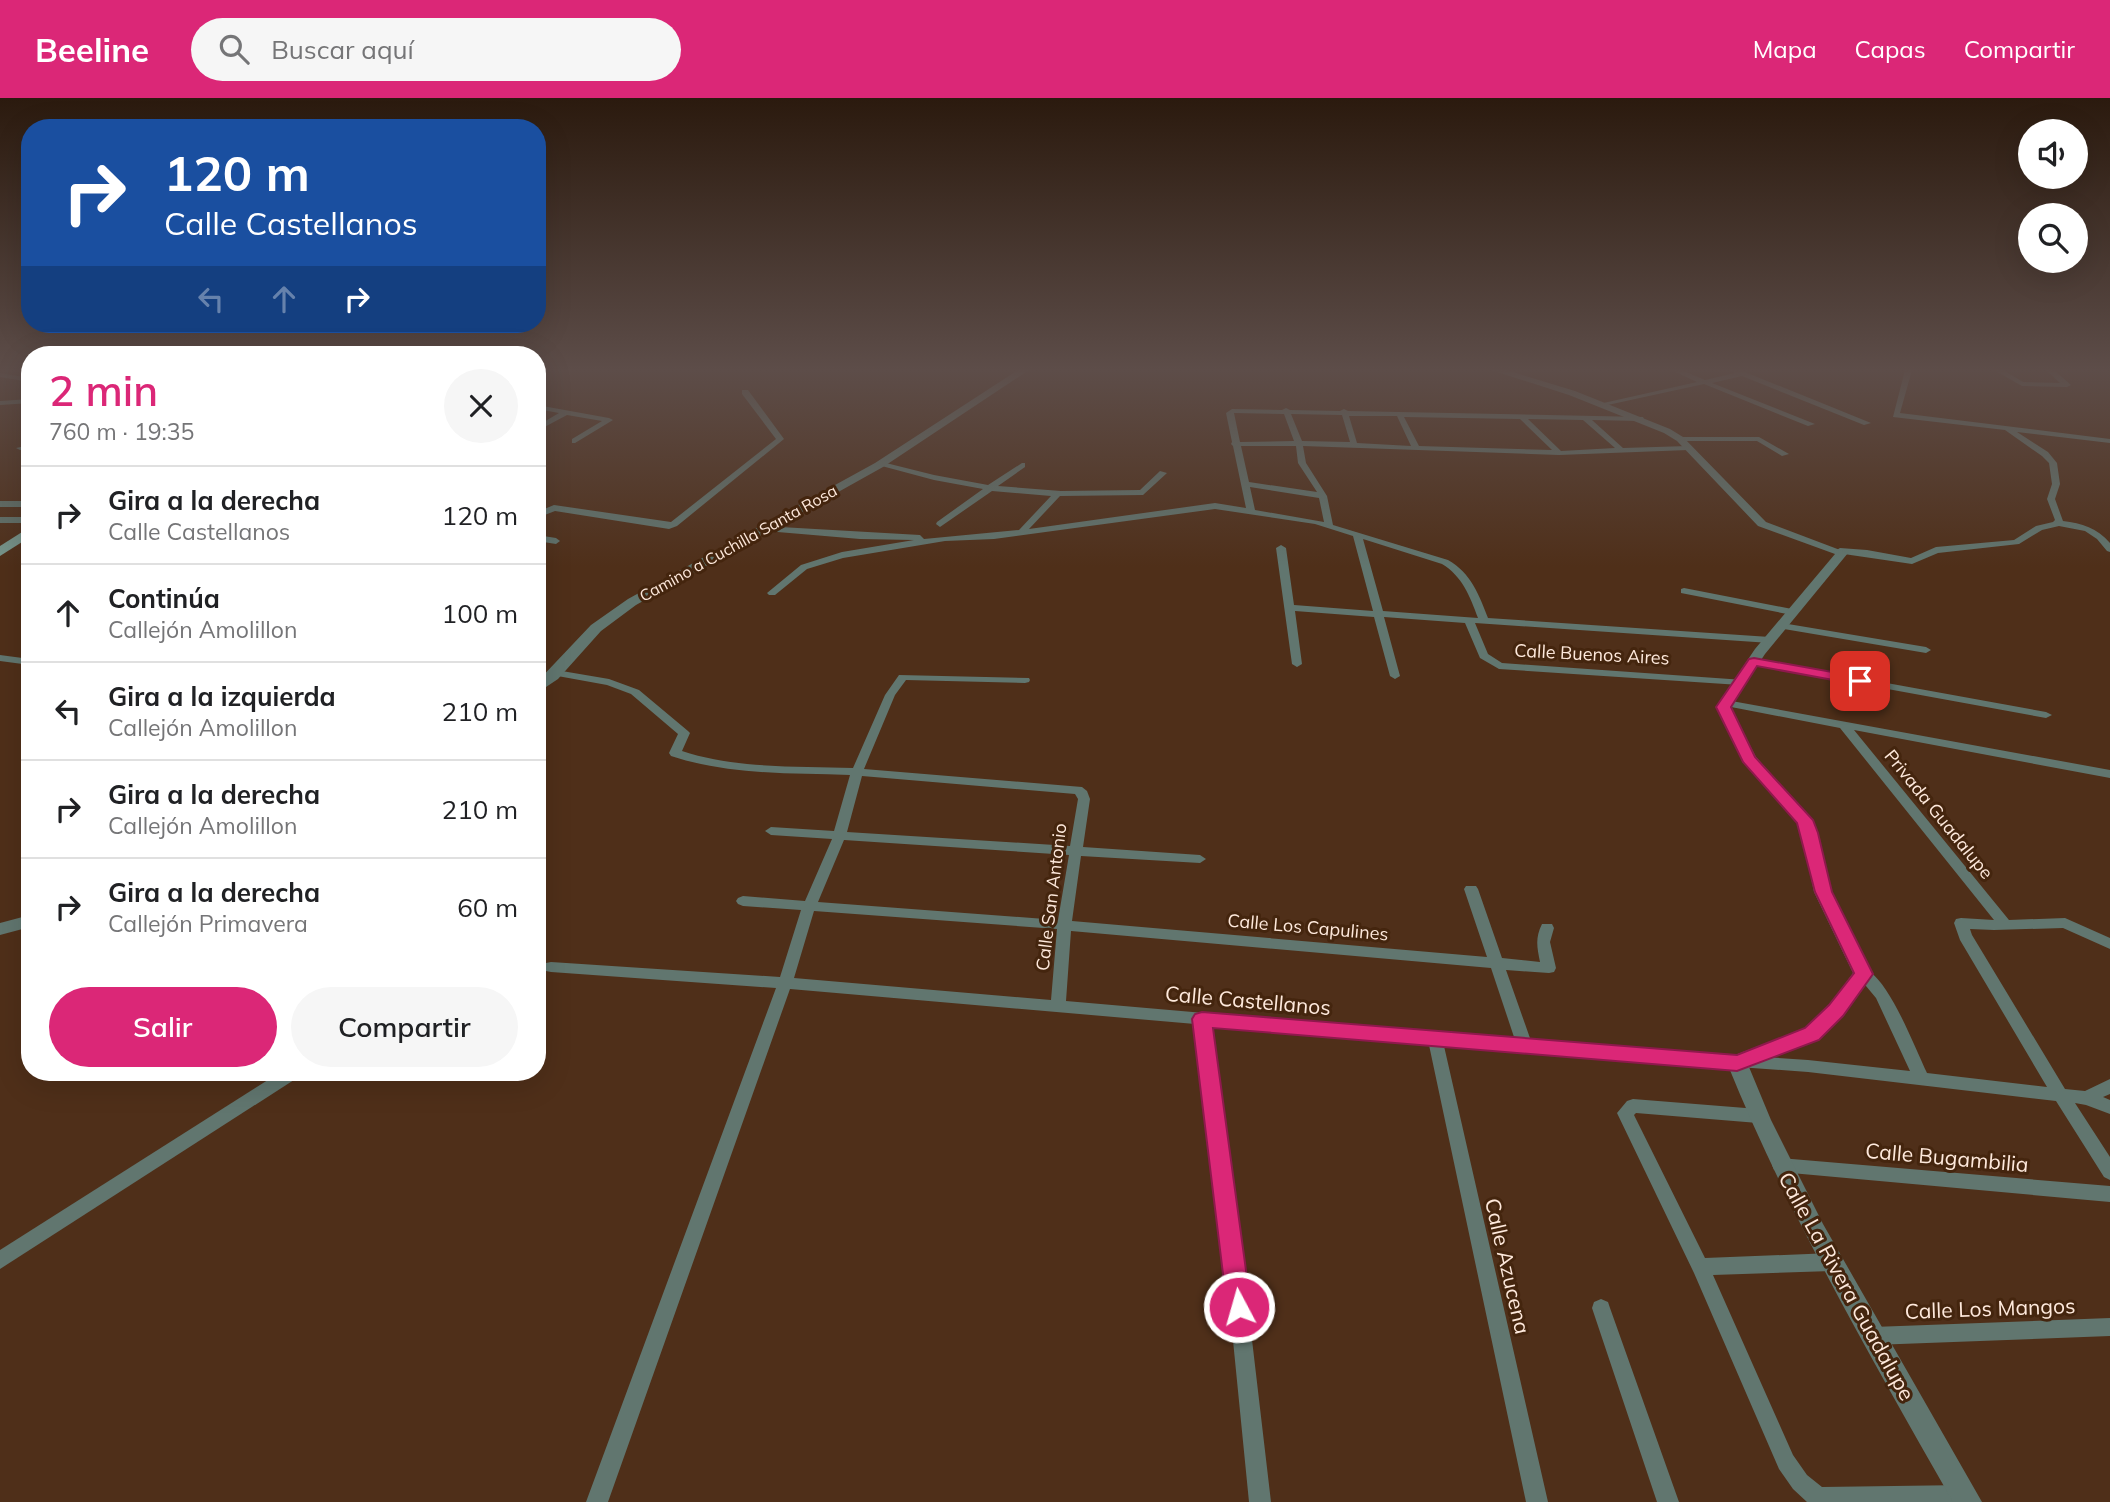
<!DOCTYPE html>
<html lang="es">
<meta charset="utf-8">
<style>
:root{--surface:#fff;--page:#f6f6f6;--text:#202124;--muted:#757577;--line:#e0e0e0;--accent:#db2777}
body{margin:0;font-family:Mulish,sans-serif;background:var(--page);color:var(--text);height:100vh;display:flex;flex-direction:column;font-size:26px;white-space:nowrap}
*{box-sizing:border-box;margin:0}
p{font-size:23px;color:var(--muted)}
.icon{flex:none;width:38px;height:38px;fill:none;stroke:currentColor;stroke-width:2;stroke-linecap:round;stroke-linejoin:round}
.map{position:relative;flex:1;overflow:hidden}
.drawer{position:absolute;left:21px;top:248px;width:525px;height:735px;display:flex;flex-direction:column;background:var(--surface);border-radius:28px;box-shadow:0 7px 28px #0002}
.drawer>*{flex:none}
.top-card{position:absolute;left:21px;top:21px;width:525px;height:214px;border-radius:28px;box-shadow:0 7px 28px #0002;background:#1a4fa0;color:#fff;overflow:hidden}
.fabs{position:absolute;left:2018px;top:21px;display:grid;gap:14px}
.fabs a{display:grid;place-items:center;width:70px;height:70px;border-radius:50%;background:var(--surface);box-shadow:0 7px 28px #0002;font-size:35px}
.pin{position:absolute;display:grid;place-items:center;width:60px;height:60px;color:#fff;margin:-30px;border-radius:14px;box-shadow:0 4px 10px #0006}
.me{position:absolute;width:77px;margin:-38px;rotate:354deg;stroke-linejoin:round;filter:drop-shadow(0 0 5px #0008)}
.turn{display:flex;align-items:center;gap:24px;height:147px;padding:0 28px;font-size:32px}
.turn .icon{width:91px;height:91px;stroke-width:2.5}
.turn b{display:block;font-size:49px;line-height:60px}
.lanes{display:flex;align-items:center;height:66px;padding:0 28px;background:#0003;justify-content:center;gap:35px;direction:ltr}
.lanes .off{opacity:.35}
.round{display:grid;place-items:center;flex:none;width:74px;height:74px;border-radius:37px;background:var(--page)}
.headline{display:flex;align-items:center;justify-content:space-between;height:119px;padding:0 28px}
h1{font-size:42px;font-weight:600;line-height:52px;color:var(--accent)}
.action{display:flex;gap:14px;margin-top:auto;padding:14px 28px}
.action a{flex:1;height:80px;border-radius:42px;background:var(--accent);color:#fff;font-size:28px;font-weight:600;line-height:80px;text-align:center}
.action a+a{background:var(--page);color:var(--text)}
ul{padding:0;list-style:none}
li{display:flex;align-items:center;gap:21px;height:98px;padding:0 28px;border-top:2px solid var(--line)}
li div{flex:1}
li b{display:block;font-size:26px}
li em{font-style:normal}
header{display:flex;align-items:center;gap:42px;box-sizing:border-box;height:98px;padding:0 35px;background:var(--accent);color:#fff}
header strong{font-size:33px}
nav{display:flex;gap:38px;margin-inline-start:auto;font-size:24px}
.search{width:490px;height:63px;background:var(--page);display:flex;align-items:center;gap:18px;box-sizing:border-box;padding:0 24px;border-radius:38px;color:var(--muted);font-size:26px}
.map>svg:first-child{display:block}
.lines{fill:none;stroke-linecap:round;stroke-linejoin:round}
.minor{fill:#61766f;fill-rule:evenodd}
.tertiary{fill:#61766f;fill-rule:evenodd}
.secondary{fill:#77988e;fill-rule:evenodd}
.route{fill:#db2777;stroke:#8e194d;stroke-width:2}
.labels{text-anchor:middle;dominant-baseline:central;stroke-width:6;stroke-linejoin:round;paint-order:stroke}
.far-street-label{font-size:16px;fill:#fee9dc;stroke:#44250e}
.street-label{font-size:18px;fill:#fee9dc;stroke:#44250e}
.near-street-label{font-size:21px;fill:#fee9dc;stroke:#44250e}
</style>
<header>
<strong>Beeline</strong>
<div class="search"><svg class="icon" aria-label="search" viewBox="0 0 24 24"><circle cx="10" cy="10" r="6"/><path d="M15 15l6 6"/></svg>Buscar aquí</div>
<nav><a>Mapa</a><a>Capas</a><a>Compartir</a></nav>
</header>
<div class="map">
<svg width="2110" height="1404" viewBox="0 0 2110 1404">
<rect width="100%" height="100%" fill="#4f2f19"/>
<g class="lines">
<g class="minor">
<polygon points="1671,272 1681,272 1705,282 1735,275 1730,272 1740,272 1871,325 1864,327 1742,278 1712,285 1815,326 1808,328 1704,286 1603,308 1599,306 1697,284"/>
<path d="M 1905,272 L 1912,272 L 1900,315 L 2110,341 L 2110,345 L 2017,334 L 2048,354 L 2057,365 L 2060,386 L 2055,401 L 2063,423 C 2082,425 2097,430 2110,445 L 2110,454 L 2107,453 L 2097,441 L 2085,433 L 2059,428 L 2042,432 L 2019,446 L 1938,455 L 1912,466 L 1837,455 L 1835,453 L 1840,450 L 1867,452 L 1911,460 L 1936,449 L 2014,442 L 2036,428 L 2053,424 L 2055,422 L 2047,401 L 2052,386 L 2049,365 L 2042,358 L 2005,332 L 1893,319 Z"/>
<polygon points="1994,272 2003,272 2023,284 2060,285 2046,272 2054,272 2071,287 2067,289 2022,288"/>
<polygon points="0,275 30,280 30,284 0,279"/>
<polygon points="742,292 748,292 784,341 677,428 669,431 555,413 537,420 537,414 554,407 671,424 776,341 742,296"/>
<polygon points="30,301 30,305 0,307 0,303"/>
<polygon points="537,307 609,320 613,322 575,345 572,345 572,341 602,323 567,317 537,333 537,328 559,315 537,311"/>
<path d="M 1286,310 L 1290,312 L 1340,313 L 1344,311 L 1348,313 L 1643,319 L 1644,321 L 1640,323 L 1592,322 L 1623,350 L 1688,348 L 1692,350 L 1688,352 L 1559,357 L 1303,348 L 1306,365 L 1327,398 L 1333,427 L 1448,462 C 1471,475 1479,497 1488,520 L 1770,539 L 1775,542 L 1770,545 L 1475,525 L 1488,556 L 1502,565 L 1744,582 L 1745,584 L 1740,587 L 1499,571 L 1480,560 L 1465,525 L 1384,519 L 1400,578 L 1395,581 L 1390,578 L 1374,519 L 1295,513 L 1302,566 L 1297,569 L 1292,566 L 1276,450 L 1281,447 L 1286,450 L 1294,507 L 1373,513 L 1353,438 L 1315,426 L 1215,411 L 994,441 L 945,443 L 843,460 L 807,471 L 775,497 L 769,497 L 767,495 L 801,467 L 842,454 L 914,442 L 860,441 L 766,433 L 763,432 L 763,428 L 920,437 L 924,441 L 1019,432 L 1051,398 L 992,393 L 940,429 L 936,426 L 937,424 L 983,391 L 934,382 L 878,367 L 878,363 L 934,377 L 988,387 L 1022,365 L 1025,365 L 1025,369 L 998,388 L 1061,393 L 1140,392 L 1160,373 L 1167,375 L 1143,397 L 1060,398 L 1029,431 L 1215,405 L 1246,410 L 1233,348 L 1231,346 L 1232,344 L 1226,315 L 1232,311 L 1282,312 ZM 1234,315 L 1284,316 L 1294,343 L 1240,344 ZM 1291,316 L 1342,317 L 1350,344 L 1302,343 ZM 1349,318 L 1397,318 L 1411,348 L 1357,345 ZM 1404,319 L 1520,321 L 1552,352 L 1419,348 ZM 1528,321 L 1583,322 L 1615,350 L 1561,353 ZM 1241,348 L 1296,348 L 1298,365 L 1317,394 L 1249,384 ZM 1250,389 L 1319,400 L 1324,424 L 1255,412 ZM 1363,441 L 1442,466 C 1462,478 1470,498 1478,520 L 1383,513 Z"/>
<polygon points="1678,339 1759,339 1789,356 1782,358 1757,343 1678,343"/>
<polygon points="30,347 30,351 20,352 16,350"/>
<rect x="0" y="403" width="30" height="6"/>
<rect x="0" y="419" width="30" height="6"/>
<polygon points="537,437 556,440 560,443 556,446 537,443"/>
<polygon points="1684,490 1792,511 1797,514 1792,517 1681,495 1681,491"/>
<polygon points="1782,525 1926,549 1931,552 1926,555 1778,530 1778,526"/>
<polygon points="0,557 30,561 30,567 0,563"/>
<polygon points="1754,561 2046,614 2052,617 2046,620 1750,566 1749,564 1750,562"/>
<path d="M 556,572 L 609,581 L 639,592 L 688,633 L 690,635 L 682,653 C 736,671 796,668 853,670 L 885,597 L 899,577 L 1029,580 L 1030,582 L 1029,584 L 1025,585 L 906,582 L 895,597 L 864,671 L 1082,689 L 1087,693 L 1090,701 L 1083,749 L 1200,757 L 1206,761 L 1200,765 L 1081,758 L 1072,823 L 1487,859 L 1464,791 L 1466,788 L 1476,788 L 1478,791 L 1502,860 L 1540,864 C 1537,849 1535,840 1542,826 L 1552,826 L 1554,830 L 1550,844 L 1556,870 L 1554,874 L 1549,875 L 1506,872 L 1531,943 L 1808,962 L 1910,973 L 1876,900 L 1856,876 L 1858,872 C 1863,871 1864,869 1869,873 C 1892,889 1914,948 1927,975 L 2047,989 L 1960,842 L 1954,825 L 1956,821 L 1961,820 L 1994,822 L 1840,630 L 1726,608 L 1720,605 L 1726,602 L 2110,672 L 2110,680 L 1854,632 L 2009,822 L 2065,820 L 2110,840 L 2110,851 L 2063,830 L 1994,832 L 1970,831 L 1972,837 L 2065,991 L 2085,993 L 2110,981 L 2110,996 L 2103,999 L 2110,1002 L 2110,1016 L 2086,1007 L 2075,1005 L 2110,1059 L 2110,1082 L 2104,1079 L 2056,1003 L 1808,974 L 1444,948 L 1548,1404 L 1526,1404 L 1429,947 L 1210,928 L 1245,1182 L 1271,1404 L 1249,1404 L 1227,1182 L 1195,926 L 790,891 L 608,1404 L 586,1404 L 776,890 L 551,874 L 546,873 L 544,869 L 546,865 L 551,864 L 780,879 L 801,812 L 743,808 L 738,806 L 736,803 L 738,800 L 743,798 L 805,803 L 832,741 L 771,737 L 765,733 L 771,729 L 834,733 L 850,677 C 790,675 729,677 671,658 L 669,655 L 678,636 L 631,596 L 607,587 L 552,577 L 551,575 ZM 862,678 L 1075,696 L 1078,701 L 1070,748 L 847,734 ZM 844,742 L 1069,757 L 1058,822 L 818,804 ZM 814,813 L 1057,831 L 1051,902 L 794,880 ZM 1071,833 L 1491,870 L 1515,942 L 1066,903 Z"/>
<polygon points="279,975 299,975 297,980 0,1171 0,1152"/>
<polygon points="1633,1001 1758,1011 1764,1013 1766,1018 1764,1023 1758,1025 1636,1015 1634,1017 1705,1160 1832,1155 1838,1158 1841,1164 1838,1170 1832,1173 1713,1177 1793,1357 1807,1377 1822,1389 1965,1387 1972,1391 1976,1398 1973,1404 1807,1404 1793,1391 1779,1371 1694,1175 1617,1015 1627,1003"/>
<polygon points="1780,1060 2110,1088 2110,1104 1780,1074 1774,1072 1772,1067 1774,1062"/>
<polygon points="1601,1201 1608,1204 1610,1210 1679,1404 1657,1404 1592,1210 1594,1204"/>
<polygon points="2110,1220 2110,1238 1873,1247 1866,1245 1863,1238 1866,1231 1873,1229"/>
</g>
<g class="tertiary">
<polygon points="1018,272 1029,272 883,369 636,507 601,533 558,581 537,595 537,584 591,527 628,501 875,365"/>
<path d="M 1491,272 L 1506,272 L 1575,293 L 1670,331 L 1683,339 L 1766,424 L 1848,455 L 1765,556 L 1730,609 L 1756,659 L 1812,722 L 1818,735 L 1832,794 L 1872,876 L 1843,918 L 1819,942 L 1749,969 L 1771,1022 L 1823,1126 L 1982,1404 L 1953,1404 C 1871,1260 1789,1118 1727,965 L 1730,959 L 1805,930 L 1829,908 L 1853,875 L 1814,794 L 1802,735 L 1797,724 L 1744,664 L 1716,609 L 1755,551 L 1835,456 L 1758,428 L 1677,343 L 1664,335 L 1569,297 Z"/>
<polygon points="30,817 30,829 0,837 0,825"/>
</g>
<polygon class="secondary" points="30,429 30,439 0,458 0,448"/>
</g>
<linearGradient id="sky" x2="0" y2="1"><stop stop-color="#2b1a0e"/><stop offset="0.58" stop-color="#5d4d49"/><stop offset="1" stop-color="#5d4d49" stop-opacity="0"/></linearGradient>
<rect width="2110" height="469" fill="url(#sky)"/>
<polygon class="route" points="1754,560 1860,579 1867,583 1860,587 1757,568 1731,609 1755,659 1813,722 1818,735 1832,794 1873,876 1843,918 1819,942 1737,973 1213,930 1251,1209 1247,1218 1239,1221 1230,1218 1227,1209 1192,921 1195,916 1202,914 1737,957 1805,930 1829,907 1854,875 1815,794 1797,725 1743,664 1716,609 1749,561"/>
<g class="labels">
<g class="far-street-label">
<text transform="translate(738 445) rotate(-29)">Camino a Cuchilla Santa Rosa</text>
</g>
<g class="street-label">
<text transform="translate(1592 556) rotate(3)">Calle Buenos Aires</text>
<text transform="translate(1939 716) rotate(51)">Privada Guadalupe</text>
<text transform="translate(1051 799) rotate(-83)">Calle San Antonio</text>
<text transform="translate(1308 829) rotate(5)">Calle Los Capulines</text>
</g>
<g class="near-street-label">
<text transform="translate(1248 902) rotate(5)">Calle Castellanos</text>
<text transform="translate(1947 1059) rotate(5)">Calle Bugambilia</text>
<text transform="translate(1508 1168) rotate(77)">Calle Azucena</text>
<text transform="translate(1847 1188) rotate(61)">Calle La Rivera Guadalupe</text>
<text transform="translate(1990 1210) rotate(-2)">Calle Los Mangos</text>
</g>
</g>
</svg>
<div class="fabs">
<a><svg class="icon" aria-label="sound" viewBox="0 0 24 24"><path d="M4 9h4l5-4v14l-5-4H4zM17 9q2 3 0 6"/></svg></a>
<a><svg class="icon" aria-label="search" viewBox="0 0 24 24"><circle cx="10" cy="10" r="6"/><path d="M15 15l6 6"/></svg></a>
</div>
<div class="pin" style="left:1860px;top:583px;background:#d93025"><svg class="icon" aria-label="arrive" viewBox="0 0 24 24"><path d="M6 21V4h12l-3 4 3 4H6"/></svg></div>
<svg class="me" style="left:1239px;top:1209px" viewBox="-20 -20 40 40"><circle r="17" fill="#db2777" stroke="#fff" stroke-width="3"/><path d="M0-11L8 9 0 5-8 9z" fill="#fff"/></svg>
<div class="top-card">
<div class="turn"><svg class="icon" aria-label="right" viewBox="0 0 24 24"><path d="M7 20v-9h11M14 6l5 5-5 5"/></svg><div><b>120 m</b>Calle Castellanos</div></div>
<div class="lanes"><svg class="icon off" aria-label="left" viewBox="0 0 24 24"><path d="M17 20v-9H6M10 6l-5 5 5 5"/></svg><svg class="icon off" aria-label="ahead" viewBox="0 0 24 24"><path d="M12 20V5M6 11l6-6 6 6"/></svg><svg class="icon" aria-label="right" viewBox="0 0 24 24"><path d="M7 20v-9h11M14 6l5 5-5 5"/></svg></div>
</div>
<section class="drawer">
<div class="headline"><div><h1>2 min</h1><p>760 m · 19:35</p></div><a class="round"><svg class="icon" aria-label="close" viewBox="0 0 24 24"><path d="M6 6l12 12M18 6L6 18"/></svg></a></div>
<ul>
<li><svg class="icon" aria-label="right" viewBox="0 0 24 24"><path d="M7 20v-9h11M14 6l5 5-5 5"/></svg><div><b>Gira a la derecha</b><p>Calle Castellanos</p></div><em>120 m</em></li>
<li><svg class="icon" aria-label="ahead" viewBox="0 0 24 24"><path d="M12 20V5M6 11l6-6 6 6"/></svg><div><b>Continúa</b><p>Callejón Amolillon</p></div><em>100 m</em></li>
<li><svg class="icon" aria-label="left" viewBox="0 0 24 24"><path d="M17 20v-9H6M10 6l-5 5 5 5"/></svg><div><b>Gira a la izquierda</b><p>Callejón Amolillon</p></div><em>210 m</em></li>
<li><svg class="icon" aria-label="right" viewBox="0 0 24 24"><path d="M7 20v-9h11M14 6l5 5-5 5"/></svg><div><b>Gira a la derecha</b><p>Callejón Amolillon</p></div><em>210 m</em></li>
<li><svg class="icon" aria-label="right" viewBox="0 0 24 24"><path d="M7 20v-9h11M14 6l5 5-5 5"/></svg><div><b>Gira a la derecha</b><p>Callejón Primavera</p></div><em>60 m</em></li>
</ul>
<div class="action"><a>Salir</a><a>Compartir</a></div>
</section>
</div>
